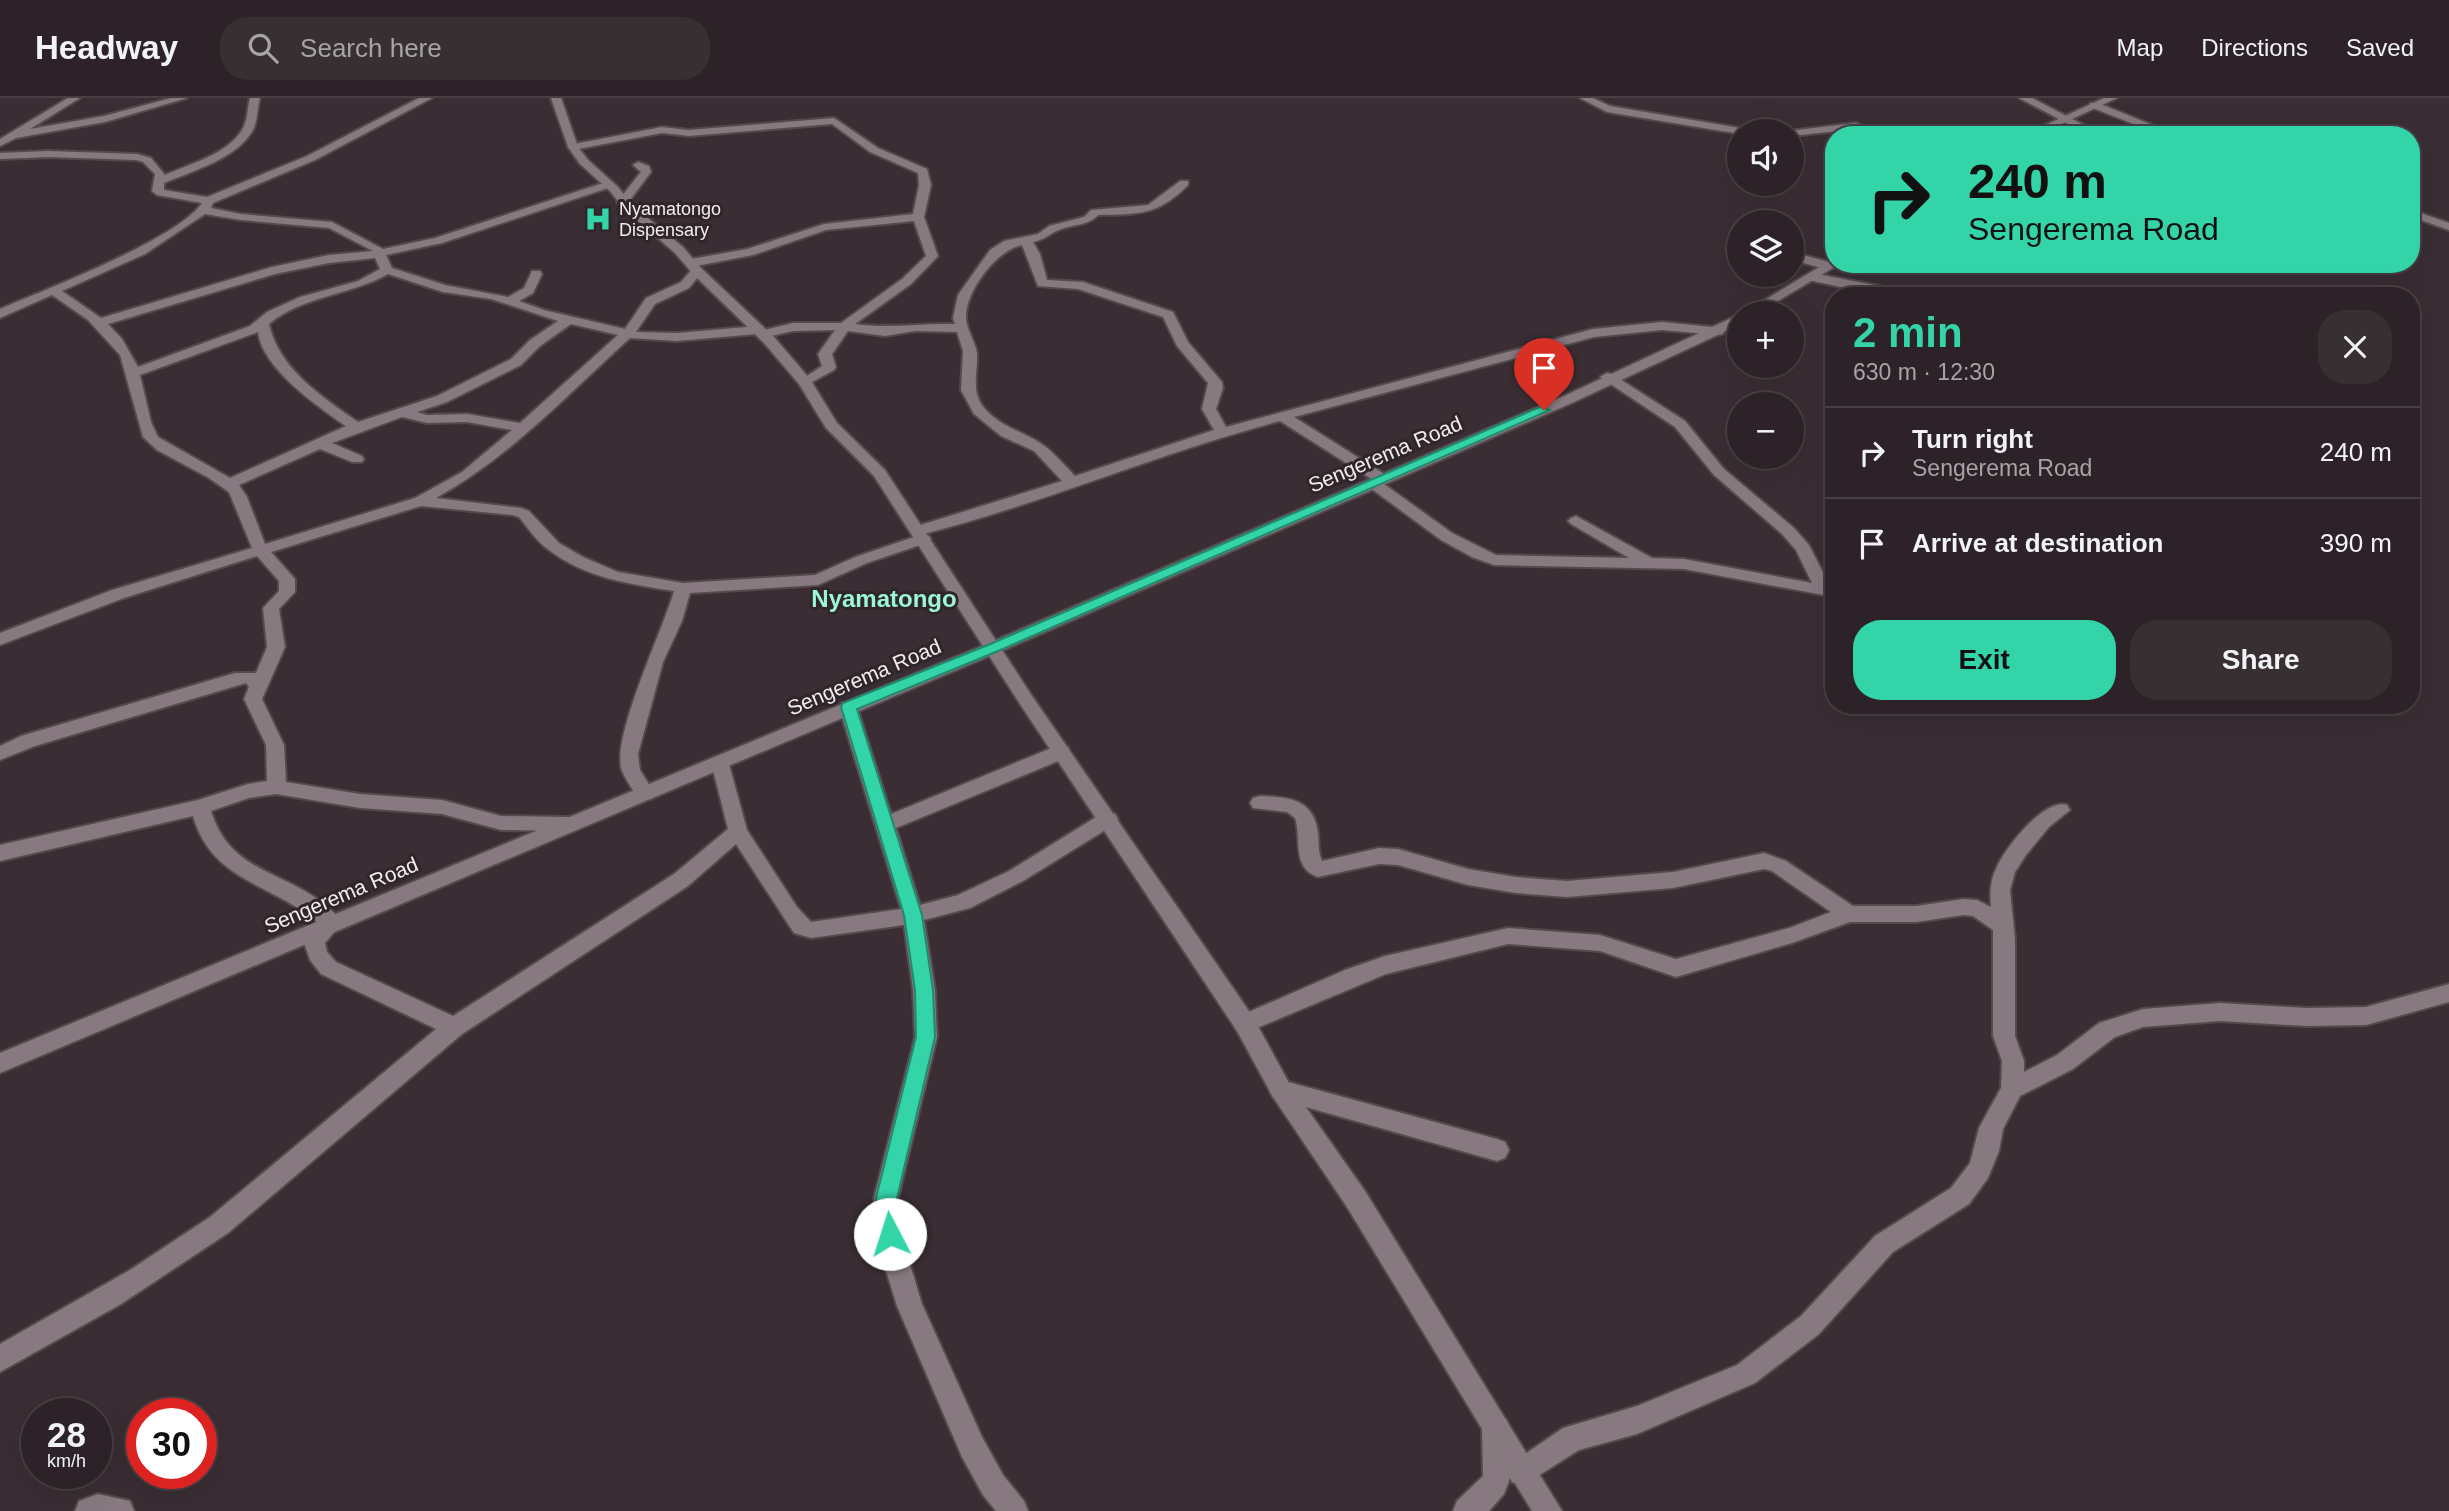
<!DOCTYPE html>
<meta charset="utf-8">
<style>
:root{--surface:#2c2227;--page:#382f33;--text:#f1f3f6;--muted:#a6a4a7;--line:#483f44;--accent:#33d4a8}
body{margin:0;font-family:Arial,sans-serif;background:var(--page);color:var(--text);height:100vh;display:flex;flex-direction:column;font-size:26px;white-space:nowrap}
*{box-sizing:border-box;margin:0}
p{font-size:23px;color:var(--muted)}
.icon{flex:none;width:38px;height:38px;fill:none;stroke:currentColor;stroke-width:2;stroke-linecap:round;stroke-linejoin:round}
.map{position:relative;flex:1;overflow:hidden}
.drawer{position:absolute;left:1825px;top:189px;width:595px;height:427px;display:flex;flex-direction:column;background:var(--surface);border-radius:28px;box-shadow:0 7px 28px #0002,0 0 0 2px var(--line)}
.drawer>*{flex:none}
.top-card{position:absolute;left:1825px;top:28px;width:595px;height:147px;border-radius:28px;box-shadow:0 7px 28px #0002,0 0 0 2px var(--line);background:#33d4a8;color:#111;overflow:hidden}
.tools{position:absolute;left:1727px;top:21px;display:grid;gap:14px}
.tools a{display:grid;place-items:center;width:77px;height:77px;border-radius:50%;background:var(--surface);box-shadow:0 7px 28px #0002,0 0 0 2px var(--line);font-size:35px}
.speed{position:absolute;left:21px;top:1300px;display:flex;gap:14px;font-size:35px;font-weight:700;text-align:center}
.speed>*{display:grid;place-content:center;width:91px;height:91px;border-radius:50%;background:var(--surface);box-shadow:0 7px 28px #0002,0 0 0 2px var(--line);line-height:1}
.speed small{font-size:18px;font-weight:400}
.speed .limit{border:10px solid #d22;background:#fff;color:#111}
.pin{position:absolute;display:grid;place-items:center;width:60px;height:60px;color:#fff;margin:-72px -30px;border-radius:50% 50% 50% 0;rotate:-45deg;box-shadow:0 0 7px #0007}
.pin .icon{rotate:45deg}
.me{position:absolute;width:77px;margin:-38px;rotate:355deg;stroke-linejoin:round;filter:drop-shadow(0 0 5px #0008)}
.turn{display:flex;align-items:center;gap:24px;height:147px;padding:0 28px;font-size:32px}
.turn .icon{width:91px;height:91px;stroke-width:2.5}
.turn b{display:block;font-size:49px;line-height:60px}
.round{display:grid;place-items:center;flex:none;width:74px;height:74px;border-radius:28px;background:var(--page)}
.overview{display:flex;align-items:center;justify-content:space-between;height:119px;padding:0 28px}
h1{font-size:42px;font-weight:700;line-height:52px;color:var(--accent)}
.button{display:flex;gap:14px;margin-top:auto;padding:14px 28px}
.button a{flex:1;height:80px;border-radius:28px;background:var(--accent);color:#111;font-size:28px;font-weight:700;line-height:80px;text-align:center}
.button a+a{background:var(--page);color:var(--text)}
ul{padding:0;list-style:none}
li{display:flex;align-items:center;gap:21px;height:91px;padding:0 28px;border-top:2px solid var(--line)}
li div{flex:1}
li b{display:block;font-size:26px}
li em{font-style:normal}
header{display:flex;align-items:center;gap:42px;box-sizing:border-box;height:98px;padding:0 35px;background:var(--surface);border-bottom:2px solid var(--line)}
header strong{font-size:33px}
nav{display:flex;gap:38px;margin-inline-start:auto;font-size:24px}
.search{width:490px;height:63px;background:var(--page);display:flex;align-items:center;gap:18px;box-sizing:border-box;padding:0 24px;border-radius:28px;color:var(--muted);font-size:26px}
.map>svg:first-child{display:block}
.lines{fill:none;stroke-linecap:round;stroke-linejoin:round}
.minor-casing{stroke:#534a4e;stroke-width:4}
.tertiary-casing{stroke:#534a4e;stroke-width:4}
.secondary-casing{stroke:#534a4e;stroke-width:4}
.minor{fill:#87797f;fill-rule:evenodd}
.tertiary{fill:#87797f;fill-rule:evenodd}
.secondary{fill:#87797f;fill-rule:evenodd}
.route{fill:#33d4a8;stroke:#218a6d;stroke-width:2}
.labels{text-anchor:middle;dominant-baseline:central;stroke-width:6;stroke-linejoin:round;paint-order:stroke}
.far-poi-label{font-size:18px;fill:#f3ecef;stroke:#30252a;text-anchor:start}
.street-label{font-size:21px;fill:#f3ecef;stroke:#30252a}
.quarter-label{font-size:24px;font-weight:bold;fill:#9af6d6;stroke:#30252a}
</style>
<header>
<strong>Headway</strong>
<div class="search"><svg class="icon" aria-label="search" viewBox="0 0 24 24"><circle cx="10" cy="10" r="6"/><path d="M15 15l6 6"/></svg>Search here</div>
<nav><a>Map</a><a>Directions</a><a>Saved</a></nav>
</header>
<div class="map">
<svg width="2449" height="1413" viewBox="0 0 2449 1413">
<rect width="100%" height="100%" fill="#3a2e34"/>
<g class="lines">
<defs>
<g id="minor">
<polygon points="68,0 80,0 30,31 104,18 171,0 187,0 105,24 16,40 0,48 0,41"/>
<path d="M 250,0 L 260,0 C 257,10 258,22 253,32 C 237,61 192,73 164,85 L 164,92 L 207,99 L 307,58 L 419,0 L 432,0 L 315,62 L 213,105 L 211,110 L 241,116 L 332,124 L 383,151 L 435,140 L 603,85 L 611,85 L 611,89 L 442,145 L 386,157 L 392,170 L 445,187 L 508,199 L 524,190 L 532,173 L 540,173 L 542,176 L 533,195 L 519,203 L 544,212 L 625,231 L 646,200 L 681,184 L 693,170 L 701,170 L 703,173 L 689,190 L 655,206 L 636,234 L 638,234 L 677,235 L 758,228 L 764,232 L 793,225 L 841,225 L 902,181 L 926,158 L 914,123 L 826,132 L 753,157 L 691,169 L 685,165 L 691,161 L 747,151 L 824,126 L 913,116 L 919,87 L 918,75 L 870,54 L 832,26 L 689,38 L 662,35 L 573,52 L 569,51 L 569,47 L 662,29 L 689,32 L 834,20 L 878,50 L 927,71 L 931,87 L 924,119 L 938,158 L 911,186 L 855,226 C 888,231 921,225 955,226 L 953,220 L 958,197 L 990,152 L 1004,143 L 1038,136 L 1049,128 L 1084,119 L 1091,112 L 1148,107 L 1180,83 L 1188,83 L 1188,87 C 1157,118 1139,116 1098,117 C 1088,128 1073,126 1059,132 C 1049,136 1044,142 1033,144 L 1040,156 L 1047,182 L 1083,184 L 1173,214 L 1188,244 L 1222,284 L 1223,290 L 1216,311 L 1226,329 L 1593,231 L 1662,224 L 1723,230 L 1723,236 L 1718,237 L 1662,232 L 1594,239 L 1294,319 L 1389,379 L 1391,382 L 1384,386 L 1452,435 L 1496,457 L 1629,460 L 1571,426 L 1568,423 L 1571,420 L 1576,418 L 1652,460 L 1684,461 L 1812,485 L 1796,452 L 1782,436 L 1714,377 L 1675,329 L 1600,279 L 1607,275 L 1612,276 L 1685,323 L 1724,371 L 1794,430 L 1809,447 L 1830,488 L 1834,489 L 1834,499 L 1684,471 L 1494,467 L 1472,459 L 1441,442 L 1369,389 L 1367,386 L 1373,382 L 1280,323 C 1158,355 1042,406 920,437 L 912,432 L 914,429 L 1062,383 L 1034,353 L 1001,338 L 974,316 L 961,292 L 963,253 L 957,234 L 915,233 L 885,238 L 848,233 L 832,256 L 836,269 L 834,272 L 805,288 L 798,284 L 822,268 L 818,256 L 835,232 L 793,233 L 763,240 L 757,236 L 677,243 L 630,240 C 568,296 510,359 436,400 L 521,410 L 529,413 L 559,445 L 583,459 L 618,474 L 683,485 L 815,477 L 855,459 L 917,438 L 929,438 L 931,441 L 929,444 L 867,465 L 818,487 L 690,495 L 682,523 L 663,564 L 638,656 L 640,672 L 655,696 L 652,701 L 638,701 C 633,692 626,682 622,673 C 610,641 664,530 674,493 C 630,486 585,480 549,452 C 537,444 528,430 519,419 L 513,417 L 421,408 L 271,454 L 295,481 L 295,494 L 279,511 L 285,549 L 262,601 L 284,647 L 286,684 L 360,696 L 442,702 L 501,718 L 568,719 L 575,721 L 578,726 L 575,731 L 568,733 L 501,732 L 442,716 L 360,710 L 276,696 L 249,700 L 211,713 C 230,774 280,771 324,806 C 331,812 338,817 342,825 L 325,845 L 327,854 L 336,864 L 453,918 L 674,776 L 728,731 L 711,664 L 713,659 L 727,659 L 747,732 L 797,809 L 811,824 L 901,811 L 839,609 L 842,605 L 854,605 L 857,609 L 891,716 L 1054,649 L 1068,649 L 1070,654 L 1068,659 L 896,730 L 920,807 L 958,797 L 1009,773 L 1101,716 L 1108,714 L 1115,716 L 1118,721 L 1115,726 L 1023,783 L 970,810 L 924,822 L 935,892 L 937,939 L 898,1100 L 905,1150 L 922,1206 L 982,1339 L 1003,1377 L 1024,1403 L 1028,1413 L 996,1413 L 983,1397 L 962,1359 L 897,1208 L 879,1150 L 874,1100 L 915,939 L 913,892 L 904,827 L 811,840 L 794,835 L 736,746 L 688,788 L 462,936 L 228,1135 L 121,1206 L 0,1274 L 0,1246 L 130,1172 L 210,1119 L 436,931 L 321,876 L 310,862 L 303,842 L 318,825 C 272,785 212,784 193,718 L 0,763 L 0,747 L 198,702 L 248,686 L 267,683 L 266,647 L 244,601 L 249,589 L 246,585 L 35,648 L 0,662 L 0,648 L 21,638 L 235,575 L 256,575 L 267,549 L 263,510 L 279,493 L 279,483 L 257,458 L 124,500 L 0,547 L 0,535 L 112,492 L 252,450 L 229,394 L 209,380 L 157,352 L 143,339 L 120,257 L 88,222 L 52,197 L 0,220 L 0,211 C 44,192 178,141 202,105 L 157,97 L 152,93 L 155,76 L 143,64 L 136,62 L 49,59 L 0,61 L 0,55 L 49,53 L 137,56 L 151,60 L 165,77 C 189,66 228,56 242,32 C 248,23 247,10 250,0 ZM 205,116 L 241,122 L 329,130 L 373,153 L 329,157 L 272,169 L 101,220 L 62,193 L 145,156 ZM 1022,147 L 1038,188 L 1078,191 L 1163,219 L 1177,248 L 1208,285 L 1202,311 L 1214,332 L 1075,378 C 1064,367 1053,353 1040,345 C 1022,333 1001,329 985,311 C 970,294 978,275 977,255 C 975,243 966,231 966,219 C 966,192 997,152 1022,147 ZM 375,160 L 380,171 L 358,183 L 300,199 L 267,214 L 250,228 L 138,269 L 122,241 L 108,226 L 275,176 L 329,165 ZM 388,176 L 443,194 L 491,201 L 558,223 L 530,242 L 511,261 L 437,298 L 358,324 C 322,299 279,271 269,226 C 302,198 351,197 388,176 ZM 571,226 L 618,237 L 520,325 L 467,316 L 427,317 L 417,314 L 447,304 L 521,267 L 540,248 ZM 258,234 C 262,270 318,309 346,328 L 230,380 L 158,339 L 151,324 L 140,277 ZM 402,319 L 427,325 L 467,324 L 512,332 L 462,374 L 415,400 L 265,446 L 247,399 L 239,387 L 320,351 L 352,364 L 362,364 L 364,361 L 362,358 L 332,345 Z"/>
<polygon points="1580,0 1593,0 1610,8 1740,30 1745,33 1740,33 1740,36 1607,14"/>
<polygon points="2019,0 2032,0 2103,37 2089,37"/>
<polygon points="2090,5 2098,5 2177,37 2162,37 2090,9"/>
<polygon points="1856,25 1881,37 1867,37 1855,31 1792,38 1792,33 1788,33"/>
<polygon points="638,64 649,68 651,74 627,106 619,106 617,104 641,74 633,67"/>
<polygon points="2412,112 2449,125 2449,132 2412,119"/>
<polygon points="1736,150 1740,151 1740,159 1730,154"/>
<polygon points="1792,154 1833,165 1835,168 1829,172 1792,162"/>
<polygon points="1812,175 1880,188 1901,198 1883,198 1808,182 1808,176"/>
<path d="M 1260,698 C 1289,699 1314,701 1318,735 C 1319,744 1318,755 1322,763 L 1379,750 L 1398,751 L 1468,771 L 1516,779 L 1567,783 L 1673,774 L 1764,755 L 1786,763 L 1853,808 L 1916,808 L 1964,801 L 1977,802 L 1991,809 C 1990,796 1990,783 1996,771 C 2004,751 2044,700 2067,707 L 2070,712 L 2049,729 L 2026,757 L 2015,774 L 2010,792 L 2015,841 L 2015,938 L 2024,963 L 2024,974 L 2057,957 L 2099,925 L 2143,911 L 2220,905 L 2307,910 L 2366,909 L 2449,886 L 2449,904 L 2366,927 L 2307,928 L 2220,923 L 2143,929 L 2115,939 L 2073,971 L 2020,998 L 2003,1031 L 1999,1053 L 1988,1080 L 1969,1106 L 1893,1154 L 1819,1236 L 1755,1285 L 1637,1336 L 1579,1352 L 1522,1388 L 1512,1384 L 1510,1380 L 1504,1396 L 1489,1413 L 1453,1413 L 1457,1403 L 1483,1378 L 1482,1331 L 1486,1321 L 1496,1317 L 1506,1321 L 1510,1331 L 1512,1365 L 1563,1330 L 1637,1308 L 1737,1267 L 1801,1218 L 1875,1138 L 1951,1090 L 1970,1065 L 1979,1030 L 2001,990 L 2002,963 L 1993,938 L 1993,832 L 1973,818 L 1964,817 L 1916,824 L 1850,824 L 1792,845 L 1676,879 L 1600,853 L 1508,846 L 1386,876 L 1245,935 L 1237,933 L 1234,926 L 1237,919 L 1345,872 L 1385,858 L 1508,830 L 1600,837 L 1676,861 L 1789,830 L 1831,814 L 1772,773 L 1764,771 L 1673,790 L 1567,799 L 1516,795 L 1468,787 L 1398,767 L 1379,766 L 1318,779 C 1291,770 1302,741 1295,720 L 1287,714 L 1253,710 L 1250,705 L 1253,700 Z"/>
<polygon points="1281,982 1497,1041 1505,1044 1509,1052 1505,1060 1497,1063 1281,1002 1273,999 1269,992 1273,985"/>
<polygon points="98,1396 130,1403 134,1413 75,1413 79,1403"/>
</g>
<polygon id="tertiary" points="551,0 561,0 578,49 588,62 618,89 632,107 683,149 701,170 774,239 810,281 837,325 885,372 1032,598 1253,919 1289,985 1365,1093 1562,1413 1532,1413 1347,1109 1273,999 1237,933 1020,606 874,378 826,330 799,286 764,245 693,176 675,155 624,111 610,93 580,66 568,49"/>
<g id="secondary">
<polygon points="2104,0 2117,0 2038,37 2024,37"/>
<polygon points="1834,160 1834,166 1838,167 1758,215 1743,215"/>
<polygon points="1740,216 1740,225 1724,234 1574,304 999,554 0,975 0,955 987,546 1564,298"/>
</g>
</defs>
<use href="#minor" class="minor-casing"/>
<use href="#tertiary" class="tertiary-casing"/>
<use href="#secondary" class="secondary-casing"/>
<use href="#minor" class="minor"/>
<use href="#tertiary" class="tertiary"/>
<use href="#secondary" class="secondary"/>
</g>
<polygon class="route" points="1540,309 1550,312 998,553 857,611 922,817 933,892 935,939 897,1100 900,1136 897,1142 890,1145 882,1142 876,1100 916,939 915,892 904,817 841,609 843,605 988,547"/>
<defs>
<symbol id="hospital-bare" viewBox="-9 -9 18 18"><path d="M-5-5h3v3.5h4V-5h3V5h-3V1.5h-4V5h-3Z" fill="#33d4a8" stroke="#30252a" stroke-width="2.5" paint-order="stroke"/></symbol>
</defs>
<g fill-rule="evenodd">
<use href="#hospital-bare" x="579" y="102" width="38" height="38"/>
</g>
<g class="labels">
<g class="far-poi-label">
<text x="619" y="111">Nyamatongo<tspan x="619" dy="21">Dispensary</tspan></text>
</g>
<g class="street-label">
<text transform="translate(1385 356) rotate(-23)">Sengerema Road</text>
<text transform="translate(864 579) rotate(-23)">Sengerema Road</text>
<text transform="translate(341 797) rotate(-23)">Sengerema Road</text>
</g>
<g class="quarter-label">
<text x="884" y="500">Nyamatongo</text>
</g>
</g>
</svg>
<div class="tools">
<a><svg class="icon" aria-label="sound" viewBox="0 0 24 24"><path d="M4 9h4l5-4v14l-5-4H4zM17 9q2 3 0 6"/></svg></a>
<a><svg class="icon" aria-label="layers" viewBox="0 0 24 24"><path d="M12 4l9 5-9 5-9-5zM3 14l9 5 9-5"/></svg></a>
<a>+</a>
<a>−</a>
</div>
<div class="speed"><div>28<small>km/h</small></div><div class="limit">30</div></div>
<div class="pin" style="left:1544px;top:312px;background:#d93025"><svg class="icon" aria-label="arrive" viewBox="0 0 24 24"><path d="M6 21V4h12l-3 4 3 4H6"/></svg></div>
<svg class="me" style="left:890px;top:1136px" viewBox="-20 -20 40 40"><circle r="19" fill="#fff"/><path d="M0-13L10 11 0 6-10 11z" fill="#33d4a8"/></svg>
<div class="top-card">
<div class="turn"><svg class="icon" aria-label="right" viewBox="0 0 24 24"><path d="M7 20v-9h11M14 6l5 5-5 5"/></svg><div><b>240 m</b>Sengerema Road</div></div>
</div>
<section class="drawer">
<div class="overview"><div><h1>2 min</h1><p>630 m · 12:30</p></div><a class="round"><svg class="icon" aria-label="close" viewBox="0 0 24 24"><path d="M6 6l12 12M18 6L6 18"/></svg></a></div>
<ul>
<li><svg class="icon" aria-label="right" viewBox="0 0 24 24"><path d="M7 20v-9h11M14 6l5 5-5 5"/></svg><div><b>Turn right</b><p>Sengerema Road</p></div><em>240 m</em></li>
<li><svg class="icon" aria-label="arrive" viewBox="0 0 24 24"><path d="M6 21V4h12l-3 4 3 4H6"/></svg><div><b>Arrive at destination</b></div><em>390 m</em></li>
</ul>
<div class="button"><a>Exit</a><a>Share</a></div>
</section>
</div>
